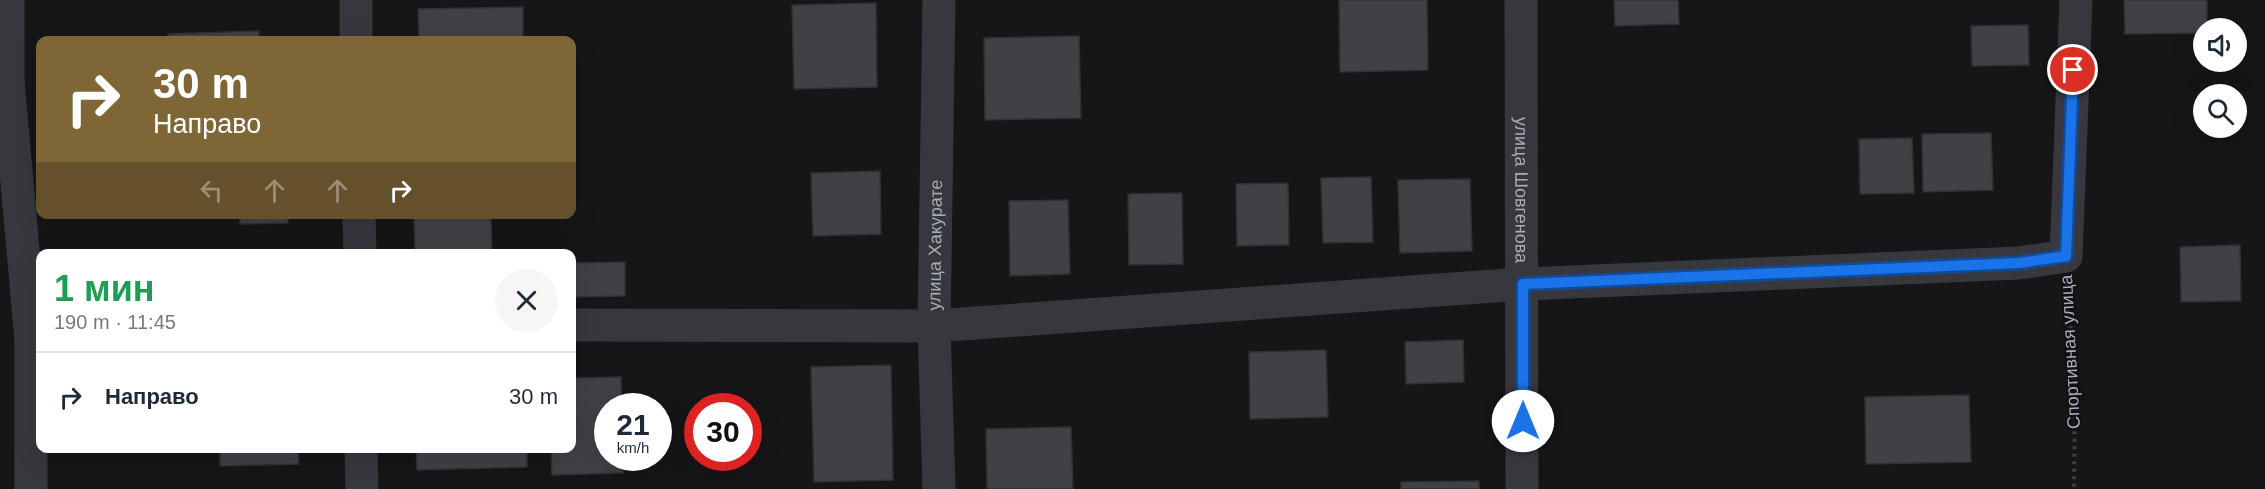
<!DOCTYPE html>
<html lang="ru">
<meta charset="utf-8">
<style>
:root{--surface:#fff;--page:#f6f6f7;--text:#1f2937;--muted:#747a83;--line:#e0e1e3}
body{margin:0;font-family:Helvetica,sans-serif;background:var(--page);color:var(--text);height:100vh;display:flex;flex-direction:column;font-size:22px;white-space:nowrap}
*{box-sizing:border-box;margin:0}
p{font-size:20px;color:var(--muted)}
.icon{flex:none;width:33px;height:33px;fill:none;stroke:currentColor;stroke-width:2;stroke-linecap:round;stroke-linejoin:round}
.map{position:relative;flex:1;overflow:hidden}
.side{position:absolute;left:36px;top:249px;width:540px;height:204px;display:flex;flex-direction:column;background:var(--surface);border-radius:12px;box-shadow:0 6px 24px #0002}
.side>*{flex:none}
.guide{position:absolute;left:36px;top:36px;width:540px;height:183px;border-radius:12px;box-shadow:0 6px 24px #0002;background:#7e6636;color:#fff;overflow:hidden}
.controls{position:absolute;left:2193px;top:18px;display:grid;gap:12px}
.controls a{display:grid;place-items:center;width:54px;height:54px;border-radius:50%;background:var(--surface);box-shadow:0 6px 24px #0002;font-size:30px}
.speed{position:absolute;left:594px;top:393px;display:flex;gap:12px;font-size:30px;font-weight:700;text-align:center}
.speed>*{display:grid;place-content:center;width:78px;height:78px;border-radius:50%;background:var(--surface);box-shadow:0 6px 24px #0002;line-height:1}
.speed small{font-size:15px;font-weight:400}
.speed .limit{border:9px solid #d22;background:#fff;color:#111}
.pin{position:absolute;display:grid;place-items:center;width:51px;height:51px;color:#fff;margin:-26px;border:3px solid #fff;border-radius:50%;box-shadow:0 2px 6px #0007}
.me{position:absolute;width:66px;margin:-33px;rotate:0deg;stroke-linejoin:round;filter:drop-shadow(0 0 4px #0008)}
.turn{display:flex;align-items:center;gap:21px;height:126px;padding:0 18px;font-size:27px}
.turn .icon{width:78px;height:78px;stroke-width:2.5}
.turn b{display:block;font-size:42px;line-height:51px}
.lanes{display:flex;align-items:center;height:57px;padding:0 18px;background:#0003;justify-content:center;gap:30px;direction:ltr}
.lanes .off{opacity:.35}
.round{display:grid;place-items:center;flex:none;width:63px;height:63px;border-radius:32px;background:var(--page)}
.headline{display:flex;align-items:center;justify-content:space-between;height:102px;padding:0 18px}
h1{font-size:36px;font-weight:700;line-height:45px;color:#1e9e55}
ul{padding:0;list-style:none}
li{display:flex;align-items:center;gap:18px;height:90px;padding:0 18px;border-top:2px solid var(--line)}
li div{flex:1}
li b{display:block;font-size:22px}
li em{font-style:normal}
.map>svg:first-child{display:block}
.building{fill:#404145;stroke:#303034;stroke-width:1.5}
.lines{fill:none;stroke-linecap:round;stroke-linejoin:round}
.path{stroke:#3d3f44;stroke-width:4;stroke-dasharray:3 4.5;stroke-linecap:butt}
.minor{stroke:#37383d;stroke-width:33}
.route-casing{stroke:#114b97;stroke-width:15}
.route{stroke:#1a73e8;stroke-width:10}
.labels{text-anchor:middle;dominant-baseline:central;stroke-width:4.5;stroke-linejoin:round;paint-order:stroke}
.street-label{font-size:18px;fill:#a8adb8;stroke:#111113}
</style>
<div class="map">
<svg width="2265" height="489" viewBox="0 0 2265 489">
<rect width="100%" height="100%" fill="#161618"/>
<g class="building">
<polygon points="1339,0 1427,0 1428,70 1340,72"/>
<polygon points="1614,0 1678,0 1679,24 1615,26"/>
<polygon points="2124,0 2207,0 2207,28 2204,28 2204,33 2125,34"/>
<polygon points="876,3 877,87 794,89 792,5"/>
<polygon points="523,7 523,40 419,40 418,9"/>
<polygon points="2028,25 2029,65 1972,66 1971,26"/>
<polygon points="259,31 259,40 168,40 168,34"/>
<polygon points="1079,36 1081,118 985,120 984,38"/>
<polygon points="1991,133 1993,190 1923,192 1922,134"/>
<polygon points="1912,138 1914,193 1860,194 1859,139"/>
<polygon points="880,171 881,234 813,236 811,173"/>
<polygon points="1371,177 1373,242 1323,243 1321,178"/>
<polygon points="1470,179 1472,251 1400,253 1398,180"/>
<polygon points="1288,183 1289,245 1237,246 1236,184"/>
<polygon points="1182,193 1183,264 1129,265 1128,194"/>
<polygon points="1068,200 1070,274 1010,276 1009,201"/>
<polygon points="240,214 288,214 288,223 240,224"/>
<polygon points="414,214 491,214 492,254 415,254"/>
<polygon points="2240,245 2241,301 2181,302 2180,247"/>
<polygon points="625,262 625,296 572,297 572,263"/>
<polygon points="1463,340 1464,382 1406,384 1405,342"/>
<polygon points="1326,350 1328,417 1250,419 1249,352"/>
<polygon points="891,365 893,480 814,482 811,367"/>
<polygon points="621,377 622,406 608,406 608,458 622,458 623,473 552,475 551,448 572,448 572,378"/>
<polygon points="1969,395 1971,462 1866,464 1865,397"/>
<polygon points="1071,427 1073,489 987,489 986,429"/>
<polygon points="220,448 298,448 299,464 220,466"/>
<polygon points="416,448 527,448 527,467 417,470"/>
<polygon points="1479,481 1479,489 1401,489 1401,482"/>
</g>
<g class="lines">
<polyline class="path" points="2068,289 2075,394 2074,489"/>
<g class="minor">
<polyline points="356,0 356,40"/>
<path id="s1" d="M 1521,0 L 1522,489"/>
<polyline points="0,81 8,81 31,340"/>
<polyline points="8,81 8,0"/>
<polyline points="359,214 360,254"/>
<polyline points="572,325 934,326 1523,284 2019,263 2066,256 2076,0"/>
<polyline points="361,448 362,489"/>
<polyline points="31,489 31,340 40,339"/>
<path id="s2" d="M 939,489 L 934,326 L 939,0"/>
</g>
</g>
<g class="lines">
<defs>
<polyline id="route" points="1523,421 1523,284 2019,263 2066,256 2073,70"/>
</defs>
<use href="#route" class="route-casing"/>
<use href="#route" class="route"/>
</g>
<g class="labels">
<g class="street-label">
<text stroke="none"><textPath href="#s1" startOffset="190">улица Шовгенова</textPath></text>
<text stroke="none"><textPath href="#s2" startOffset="244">улица Хакурате</textPath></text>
<text transform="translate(2070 352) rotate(-93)">Спортивная улица</text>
</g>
</g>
</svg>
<div class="controls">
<a><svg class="icon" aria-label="sound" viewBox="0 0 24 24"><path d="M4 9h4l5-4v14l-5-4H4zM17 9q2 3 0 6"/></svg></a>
<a><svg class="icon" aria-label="search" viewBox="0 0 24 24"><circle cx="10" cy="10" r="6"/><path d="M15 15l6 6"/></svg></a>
</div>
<div class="speed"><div>21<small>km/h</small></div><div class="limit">30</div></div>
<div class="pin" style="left:2073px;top:70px;background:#d93025"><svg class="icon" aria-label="arrive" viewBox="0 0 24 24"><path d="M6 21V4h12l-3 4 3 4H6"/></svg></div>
<svg class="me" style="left:1523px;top:421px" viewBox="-20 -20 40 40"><circle r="19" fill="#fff"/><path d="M0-13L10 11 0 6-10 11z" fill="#1a73e8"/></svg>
<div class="guide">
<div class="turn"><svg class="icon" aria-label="right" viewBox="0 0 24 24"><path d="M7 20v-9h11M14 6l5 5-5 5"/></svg><div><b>30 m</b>Направо</div></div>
<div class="lanes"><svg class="icon off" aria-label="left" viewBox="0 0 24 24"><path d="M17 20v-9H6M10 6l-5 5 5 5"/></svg><svg class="icon off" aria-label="ahead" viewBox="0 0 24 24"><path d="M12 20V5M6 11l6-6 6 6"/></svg><svg class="icon off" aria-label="ahead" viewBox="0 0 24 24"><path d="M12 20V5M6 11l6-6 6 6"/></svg><svg class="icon" aria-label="right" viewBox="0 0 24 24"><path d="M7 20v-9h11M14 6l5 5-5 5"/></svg></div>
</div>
<section class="side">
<div class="headline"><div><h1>1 мин</h1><p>190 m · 11:45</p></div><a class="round"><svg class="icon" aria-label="close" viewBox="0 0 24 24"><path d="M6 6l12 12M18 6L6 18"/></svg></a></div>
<ul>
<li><svg class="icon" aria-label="right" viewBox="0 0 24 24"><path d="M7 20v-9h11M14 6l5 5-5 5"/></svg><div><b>Направо</b></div><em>30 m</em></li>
</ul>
</section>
</div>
